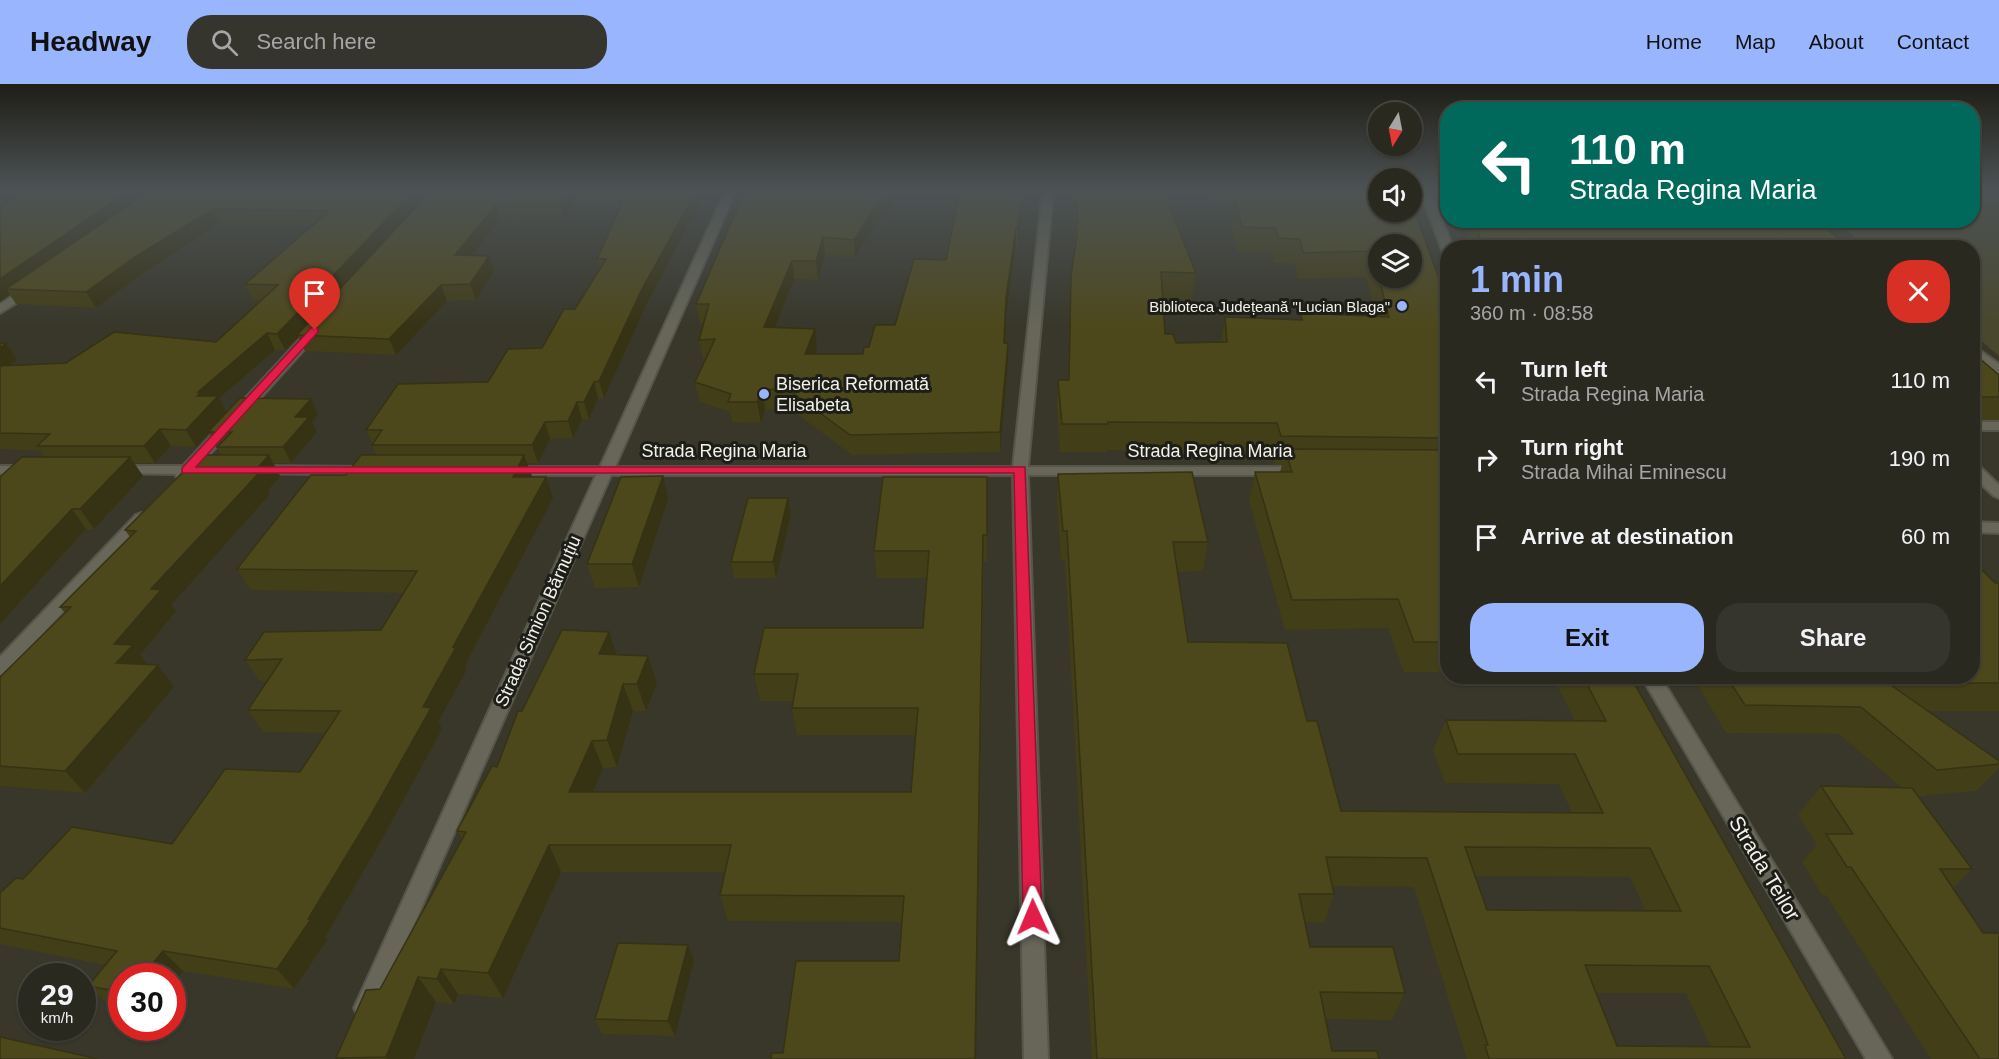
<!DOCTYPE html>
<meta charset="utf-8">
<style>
:root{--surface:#2a2920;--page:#36352d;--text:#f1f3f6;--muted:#a5a6a5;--line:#46453e;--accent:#99b5fd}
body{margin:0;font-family:Helvetica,sans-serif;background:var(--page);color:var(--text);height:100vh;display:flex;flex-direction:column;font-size:22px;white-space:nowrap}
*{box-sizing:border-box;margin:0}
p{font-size:20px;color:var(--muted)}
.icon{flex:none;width:33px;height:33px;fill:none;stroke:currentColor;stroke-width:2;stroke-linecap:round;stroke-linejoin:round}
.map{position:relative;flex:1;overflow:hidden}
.side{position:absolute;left:1440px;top:156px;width:540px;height:444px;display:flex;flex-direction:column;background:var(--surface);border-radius:24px;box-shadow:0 2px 4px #0004,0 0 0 2px var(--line)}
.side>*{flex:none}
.hud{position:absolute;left:1440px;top:18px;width:540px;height:126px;border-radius:24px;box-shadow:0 2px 4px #0004,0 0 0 2px var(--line);background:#00695c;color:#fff;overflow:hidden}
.needle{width:39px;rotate:190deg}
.tools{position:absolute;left:1368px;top:18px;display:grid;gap:12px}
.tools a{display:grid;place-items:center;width:54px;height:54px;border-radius:50%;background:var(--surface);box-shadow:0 2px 4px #0004,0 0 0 2px var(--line);font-size:30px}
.speed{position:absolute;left:18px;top:879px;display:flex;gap:12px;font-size:30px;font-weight:700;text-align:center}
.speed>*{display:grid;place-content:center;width:78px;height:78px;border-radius:50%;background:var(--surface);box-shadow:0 2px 4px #0004,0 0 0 2px var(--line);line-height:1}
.speed small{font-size:15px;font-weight:400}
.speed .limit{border:9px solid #d22;background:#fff;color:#111}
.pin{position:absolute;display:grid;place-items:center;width:51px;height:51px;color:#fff;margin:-62px -26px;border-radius:50% 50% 50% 0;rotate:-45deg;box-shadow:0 0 6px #0007}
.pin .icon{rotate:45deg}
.me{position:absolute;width:66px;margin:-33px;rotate:359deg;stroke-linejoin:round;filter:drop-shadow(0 0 4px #0008)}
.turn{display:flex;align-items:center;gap:21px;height:126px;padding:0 30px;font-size:27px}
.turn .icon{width:78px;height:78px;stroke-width:2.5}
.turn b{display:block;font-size:42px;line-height:51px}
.round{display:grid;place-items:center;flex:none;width:63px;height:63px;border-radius:24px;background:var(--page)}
.overview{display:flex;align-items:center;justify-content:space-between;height:102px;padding:0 30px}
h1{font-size:36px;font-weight:600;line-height:45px;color:var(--accent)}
.primary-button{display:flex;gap:12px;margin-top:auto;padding:12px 30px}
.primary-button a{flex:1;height:69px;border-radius:24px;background:var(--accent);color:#111;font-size:24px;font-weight:600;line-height:69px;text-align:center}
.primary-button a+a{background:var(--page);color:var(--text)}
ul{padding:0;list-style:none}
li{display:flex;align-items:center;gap:18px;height:78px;padding:0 30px}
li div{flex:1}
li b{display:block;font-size:22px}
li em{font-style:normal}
header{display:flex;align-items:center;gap:36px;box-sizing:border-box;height:84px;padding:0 30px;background:var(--accent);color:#111}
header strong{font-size:28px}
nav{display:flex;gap:33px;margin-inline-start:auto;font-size:21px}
.search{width:420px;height:54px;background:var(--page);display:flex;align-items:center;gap:15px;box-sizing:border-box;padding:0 21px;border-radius:24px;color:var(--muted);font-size:22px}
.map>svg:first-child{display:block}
.green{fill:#49472d}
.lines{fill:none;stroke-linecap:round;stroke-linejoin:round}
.minor-casing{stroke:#56554a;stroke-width:4}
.minor{fill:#676658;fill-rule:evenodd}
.wall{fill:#423e18;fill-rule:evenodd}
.shaded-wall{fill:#363214}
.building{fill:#4d481c;stroke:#363214;stroke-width:1.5;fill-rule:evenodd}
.route{fill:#e11d48;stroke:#92132f;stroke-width:1.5}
.poi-dot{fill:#99b5fd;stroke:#1e1e18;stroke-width:2}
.labels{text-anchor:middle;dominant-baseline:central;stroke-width:6;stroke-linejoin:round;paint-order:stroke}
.far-poi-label{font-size:15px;fill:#f2f2ea;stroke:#1e1e18;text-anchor:end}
.poi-label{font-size:18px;fill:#f2f2ea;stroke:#1e1e18;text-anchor:start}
.street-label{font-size:18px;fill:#f2f2ea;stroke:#1e1e18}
.near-street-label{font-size:21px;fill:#f2f2ea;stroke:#1e1e18}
</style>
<header>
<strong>Headway</strong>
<div class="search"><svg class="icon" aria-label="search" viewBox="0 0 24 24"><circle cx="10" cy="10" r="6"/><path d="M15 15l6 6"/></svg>Search here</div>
<nav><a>Home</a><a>Map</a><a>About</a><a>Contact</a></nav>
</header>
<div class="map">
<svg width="1999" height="975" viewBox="0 0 1999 975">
<rect width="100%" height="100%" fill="#38372a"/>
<polygon class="green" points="1973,106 1999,106 1999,272 1973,250 1972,164 1867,163 1835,137 1972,136"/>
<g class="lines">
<defs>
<g id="minor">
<polygon points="726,106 736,106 615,383 1013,383 1043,106 1053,106 1028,383 1301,383 1308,387 1301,391 1028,391 1048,975 1024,975 1013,391 611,391 374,932 366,935 358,932 354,924 596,391 508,391 501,387 508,383 600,383"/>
<polygon points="1420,106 1430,106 1453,164 1448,164 1448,169 1442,166"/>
<polygon points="31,200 35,201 35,207 0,229 0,220"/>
<polygon points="317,240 323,244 321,247 199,382 211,383 213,386 211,389 191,390 182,396 177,394 175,390 113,389 111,386 118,382 183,382 313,241"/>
<polygon points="1972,261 1999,280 1999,291 1972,272"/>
<rect x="1972" y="338" width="27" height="8"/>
<polygon points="1972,379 1977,380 1999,401 1999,414 1994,412 1972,392"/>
<polygon points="0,382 29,382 36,386 29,390 0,390"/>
<polygon points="256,382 371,383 378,387 371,391 251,389 249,386 251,383"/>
<polygon points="142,429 150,434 148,437 6,589 0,591 0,573 136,431"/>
<polygon points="1972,438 1999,439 1999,449 1972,448"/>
<polygon points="1641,592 1660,592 1892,975 1866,975"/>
</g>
</defs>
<use href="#minor" class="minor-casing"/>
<use href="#minor" class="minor"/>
</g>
<g class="wall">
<polygon points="28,106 707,106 646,221 604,314 598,314 589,335 582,335 573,354 550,355 538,379 527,379 531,393 553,414 465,581 467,585 438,638 442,645 381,757 325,853 327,856 294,905 183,887 122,892 122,924 110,922 88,902 105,881 0,860 0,809 23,795 172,760 300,688 326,649 263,648 248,626 268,597 260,597 245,576 381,546 404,509 250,506 237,485 346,391 376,371 372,361 373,360 366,346 488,298 542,264 575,225 600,185 597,175 623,116 577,116 564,135 500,136 472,172 489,172 494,187 476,216 447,217 396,271 305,267 298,253 285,266 275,266 219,314 227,328 311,315 318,330 312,338 317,348 291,379 273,379 280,392 268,406 270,410 171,521 176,527 140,571 147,581 158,581 174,603 85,709 0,702 0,593 65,529 60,523 130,453 125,446 221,371 209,349 196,363 171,362 155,379 134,379 143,392 94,445 86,445 0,540 45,373 40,367 0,365 0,259 6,259 17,276 9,282 66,279 216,258 261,216 253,216 245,200 313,141 221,139 144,188 96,224 16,220 10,211 0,218"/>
<polygon points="745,106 914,106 910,113 900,112 873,144 855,174 825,171 818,196 794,195 774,244 815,245 817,264 815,270 863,270 869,263 895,241 946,176 1024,106 1018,162 1016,162 1006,232 1005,259 1008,259 1008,279 1000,368 852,371 792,326 765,325 761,339 732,338 730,328 700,318 695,298 706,275 703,275 699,256 703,239 700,239 696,220"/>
<path d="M 1071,106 L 1163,106 L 1196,189 L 1192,215 L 1163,214 L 1165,250 L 1176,259 L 1221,258 L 1225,233 L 1300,236 L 1301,229 L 1376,232 L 1366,193 L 1298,195 L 1295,180 L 1273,179 L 1272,169 L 1238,168 L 1226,116 L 1211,116 L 1207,106 L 1378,106 L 1448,219 L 1445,228 L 1448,234 L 1448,588 L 1404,588 L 1388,544 L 1285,546 L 1249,417 L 1255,388 L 1280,388 L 1282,381 L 1275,381 L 1272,367 L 1106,366 L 1106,368 L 1060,368 L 1057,323 L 1058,296 L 1068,296 L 1071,192 L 1075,167 L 1075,148 ZM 1378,160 L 1412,194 L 1378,194 Z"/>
<polygon points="1467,136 1816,136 1850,164 1470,164 1467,152 1470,142"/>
<polygon points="1972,268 1999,291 1999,336 1972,336"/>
<path d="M 1058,390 L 1208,458 L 1203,487 L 1177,488 L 1188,558 L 1307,637 L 1341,727 L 1572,729 L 1559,700 L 1445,699 L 1433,666 L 1446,636 L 1575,637 L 1553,592 L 1630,592 L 1846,975 L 1467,975 L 1414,803 L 1333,802 L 1334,810 L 1324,839 L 1305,838 L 1310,863 L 1405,909 L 1392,936 L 1325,935 L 1332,967 L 1379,975 L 1092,975 L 1065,476 L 1061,476 L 1057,419 ZM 1475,792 L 1630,793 L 1646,827 L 1487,826 ZM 1596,909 L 1686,909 L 1711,963 L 1617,962 Z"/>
<polygon points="987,393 987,478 984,478 976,975 771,975 783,969 899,877 902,838 728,837 720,811 725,788 561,788 503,914 458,910 454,920 436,918 414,975 337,975 336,974 380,905 462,755 457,747 497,683 522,627 616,571 657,599 646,627 633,627 617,683 603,684 592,708 911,708 916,651 797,651 792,624 793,617 760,617 754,590 923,544 927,494 877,494 874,467"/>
<polygon points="788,414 791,430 776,494 734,494 731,478"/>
<polygon points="668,415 639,503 595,504 587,480"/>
<polygon points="1995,499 1999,499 1999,627 1928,627 1999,677 1999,684 1976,707 1919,712 1972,785 1953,804 1999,975 1931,975 1826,811 1822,811 1802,778 1817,761 1798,731 1821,702 1901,703 1839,650 1726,649 1692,592 1972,592"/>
<polygon points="694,876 675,952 602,950 595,935"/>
</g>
<g class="shaded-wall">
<polygon points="130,106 158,106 6,205 10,211 0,218 0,195"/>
<polygon points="415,106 434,106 297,251 298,253 285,266 277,250"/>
<polygon points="569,106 574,106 577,116 564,135 560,120"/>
<polygon points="697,106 707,106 646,221 604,314 599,297 642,205"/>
<polygon points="889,106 900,106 900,112 873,144 855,174 854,156 872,127"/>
<polygon points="909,106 914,106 910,113"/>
<polygon points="1023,106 1024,106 1018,162 1018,144"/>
<polygon points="496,121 500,136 460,187 455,171"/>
<polygon points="213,125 221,139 144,188 96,224 86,208 135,173"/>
<polygon points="1016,144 1016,162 1006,232 1004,279 1006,213"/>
<polygon points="823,153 825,171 818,196 816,177"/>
<polygon points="489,172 494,187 476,216 470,200"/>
<polygon points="792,177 794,195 767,262 764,243"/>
<polygon points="441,201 447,217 396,271 389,255"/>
<polygon points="815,245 817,264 808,290 805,270"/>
<polygon points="267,249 275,266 219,314 227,329 196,363 186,346 198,308"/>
<polygon points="6,259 17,276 0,289 0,264"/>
<polygon points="1008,259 1008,279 1000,368 1000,348"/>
<polygon points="594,298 598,314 589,335 584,318"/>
<polygon points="762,305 765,325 761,339 757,318"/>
<polygon points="311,315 318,330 312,338 317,348 291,379 283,363 295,333"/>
<polygon points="577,318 582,335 573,354 568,337"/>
<polygon points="545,338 550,355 538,379 532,361"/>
<polygon points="160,345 171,362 155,379 144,362"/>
<polygon points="269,371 280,392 268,406 270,410 171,521 176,527 140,571 149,583 116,579 114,560 151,505"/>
<polygon points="524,371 532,392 521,414 513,393"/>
<polygon points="130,373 143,392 94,445 80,425"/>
<polygon points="663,392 668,415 639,503 632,480"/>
<polygon points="546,393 553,414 465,581 467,585 438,638 442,645 381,757 325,853 327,856 294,905 277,885 423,623 453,563"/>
<polygon points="788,414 791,430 776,494 773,478"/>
<polygon points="72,425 86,445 0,540 0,502"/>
<polygon points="983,451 976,975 975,975"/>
<polygon points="609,548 618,575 599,570"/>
<polygon points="648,572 657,599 646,627 637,600"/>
<polygon points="158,581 174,603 85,709 65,687"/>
<polygon points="623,600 633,627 617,683 607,656"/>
<polygon points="592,657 603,684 581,735 569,708"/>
<polygon points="549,761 561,788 503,914 488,889"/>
<polygon points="688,861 694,876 675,952 668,937"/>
<polygon points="163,867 183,887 172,901 172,892 142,892"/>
<polygon points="441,885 458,910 454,920 437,895"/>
<polygon points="418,893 436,918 414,975 388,975 386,973"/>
</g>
<g class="building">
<polygon points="28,106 130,106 0,195 0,124"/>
<polygon points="151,106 415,106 277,250 267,249 198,308 201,308 197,312 218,312 186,346 160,345 144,362 37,362 50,350 0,349 0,282 66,279 114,248 216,258 278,201 245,200 329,127 213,125 135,173 86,208 6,205"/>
<polygon points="432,106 569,106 560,120 496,121 455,171 489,172 470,200 441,201 389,255 297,251"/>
<polygon points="628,106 697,106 642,205 599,297 594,298 584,318 577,318 568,337 545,338 532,361 372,361 382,346 366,346 398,300 488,298 508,265 542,264 564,225 575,225 606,175 597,175"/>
<polygon points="745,106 889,106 872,127 854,156 823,153 816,177 792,177 764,243 815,245 805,270 863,270 864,263 869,263 875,241 895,241 914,175 946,176 960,106 1023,106 1018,144 1016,144 1006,213 1004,259 1008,259 1000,348 850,351 789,306 762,305 757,318 728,318 731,310 695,298 715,255 699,256 709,220 696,220"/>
<polygon points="1074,106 1163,106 1196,189 1161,188 1165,250 1173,250 1176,259 1227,258 1225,233 1302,236 1301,229 1389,233 1379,194 1412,194 1412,160 1378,160 1378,190 1373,167 1303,169 1300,155 1278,154 1276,144 1242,143 1233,106 1378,106 1378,128 1412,128 1412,120 1448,219 1441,218 1448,234 1448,354 1281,352 1277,339 1108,338 1108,340 1062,340 1058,296 1069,296 1071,192 1077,152 1076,138 1078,138"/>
<polygon points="1474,136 1816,136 1850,164 1483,164"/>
<polygon points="0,259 6,259 0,264"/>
<polygon points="1972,268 1999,291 1999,313 1972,313"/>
<polygon points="240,314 311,315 295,333 309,333 283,363 217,363 232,348 208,348"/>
<polygon points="1285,365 1448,366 1448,558 1414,558 1398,515 1292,516 1255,388 1292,388"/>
<polygon points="200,371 269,371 253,389 259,389 151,505 161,506 114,560 133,561 116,579 158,581 65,687 0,682 0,593 71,523 60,523 136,447 125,446"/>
<polygon points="361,371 524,371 513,393 546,393 453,563 456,563 423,623 431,624 368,736 308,835 311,835 277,885 163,867 142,892 122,892 122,908 88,902 117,867 0,844 0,809 16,794 23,795 72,743 172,760 225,685 300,688 340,627 248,626 282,575 245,576 264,548 381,546 417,487 237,485 311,391 346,391"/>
<polygon points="22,373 130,373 80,425 72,425 0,502 0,393"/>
<path d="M 1192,388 L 1208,458 L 1173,458 L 1188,558 L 1287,559 L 1307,637 L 1317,637 L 1341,727 L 1603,729 L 1575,670 L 1458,670 L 1446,636 L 1606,637 L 1583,592 L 1630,592 L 1846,975 L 1489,975 L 1485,961 L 1488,961 L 1427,774 L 1326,773 L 1334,810 L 1299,810 L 1310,863 L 1393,863 L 1405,909 L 1320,908 L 1332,967 L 1377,967 L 1379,975 L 1097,975 L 1067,447 L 1063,447 L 1058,390 ZM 1465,763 L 1650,764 L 1681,827 L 1487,826 ZM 1585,881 L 1709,882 L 1750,963 L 1617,962 Z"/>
<polygon points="663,392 632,480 587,480 621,393"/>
<polygon points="883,393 987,393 987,451 983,451 975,975 771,975 772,969 783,969 796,877 899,877 904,812 720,811 731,761 549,761 488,889 441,885 437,895 418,893 386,973 336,974 366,906 380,905 466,748 457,747 492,682 497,683 518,627 522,627 562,546 609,548 599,570 648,572 637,600 623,600 607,656 592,657 569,708 911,708 918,624 792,624 798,590 754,590 764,544 923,544 929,467 874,467"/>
<polygon points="748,414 788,414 773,478 731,478"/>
<polygon points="1972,476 1995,499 1999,499 1999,599 1888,599 1999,677 1999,680 1937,686 1861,623 1745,621 1726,592 1972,592"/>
<polygon points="1821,702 1912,704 1972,785 1940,785 1983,849 1999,849 1999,975 1980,975 1851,783 1847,783 1826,750 1853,750"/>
<polygon points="618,859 688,861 668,937 595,935"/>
<polygon points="0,953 98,975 0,975"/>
</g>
<linearGradient id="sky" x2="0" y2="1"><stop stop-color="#1f1e17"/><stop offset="0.44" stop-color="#4d5355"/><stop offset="1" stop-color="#4d5355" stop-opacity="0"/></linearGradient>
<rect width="1999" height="243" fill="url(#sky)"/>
<polygon class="route" points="315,243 318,244 318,248 196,383 1025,383 1042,833 1039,839 1033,842 1026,839 1023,833 1014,389 182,389 182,384 311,244"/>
<g class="poi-dot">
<circle cx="1402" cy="222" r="6"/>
<circle cx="764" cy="310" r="6"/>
</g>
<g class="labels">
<g class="far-poi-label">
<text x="1390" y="222">Biblioteca Județeană "Lucian Blaga"</text>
</g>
<g class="poi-label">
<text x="776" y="300">Biserica Reformată<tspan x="776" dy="21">Elisabeta</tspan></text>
</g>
<g class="street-label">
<text x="724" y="367">Strada Regina Maria</text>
<text x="1210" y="367">Strada Regina Maria</text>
<text transform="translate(538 537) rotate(-66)">Strada Simion Bărnuțiu</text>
</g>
<g class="near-street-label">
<text transform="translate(1765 784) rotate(59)">Strada Teilor</text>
</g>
</g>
</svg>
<div class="tools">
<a><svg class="needle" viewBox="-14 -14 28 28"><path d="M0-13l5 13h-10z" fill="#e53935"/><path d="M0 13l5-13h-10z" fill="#a5a6a5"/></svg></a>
<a><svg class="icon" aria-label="sound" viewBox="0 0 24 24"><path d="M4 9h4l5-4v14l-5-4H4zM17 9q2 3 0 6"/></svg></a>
<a><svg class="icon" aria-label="layers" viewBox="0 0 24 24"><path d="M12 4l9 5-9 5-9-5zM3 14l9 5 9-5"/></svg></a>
</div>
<div class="speed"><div>29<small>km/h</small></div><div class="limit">30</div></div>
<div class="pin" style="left:315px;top:246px;background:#d93025"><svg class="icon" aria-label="arrive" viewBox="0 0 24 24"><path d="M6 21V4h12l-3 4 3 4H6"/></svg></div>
<svg class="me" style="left:1033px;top:833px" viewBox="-20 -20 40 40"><path d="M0-17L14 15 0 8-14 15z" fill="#e11d48" stroke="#fff" stroke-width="4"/></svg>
<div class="hud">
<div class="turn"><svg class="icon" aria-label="left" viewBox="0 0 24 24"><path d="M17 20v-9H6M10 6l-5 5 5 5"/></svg><div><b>110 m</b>Strada Regina Maria</div></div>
</div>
<section class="side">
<div class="overview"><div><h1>1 min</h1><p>360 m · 08:58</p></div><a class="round" style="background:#d93025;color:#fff"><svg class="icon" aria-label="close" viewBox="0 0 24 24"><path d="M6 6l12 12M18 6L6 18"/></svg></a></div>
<ul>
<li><svg class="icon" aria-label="left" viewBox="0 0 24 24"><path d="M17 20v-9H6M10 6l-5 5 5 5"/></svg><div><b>Turn left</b><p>Strada Regina Maria</p></div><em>110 m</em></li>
<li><svg class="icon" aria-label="right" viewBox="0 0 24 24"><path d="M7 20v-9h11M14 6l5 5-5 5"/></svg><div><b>Turn right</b><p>Strada Mihai Eminescu</p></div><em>190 m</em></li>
<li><svg class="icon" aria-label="arrive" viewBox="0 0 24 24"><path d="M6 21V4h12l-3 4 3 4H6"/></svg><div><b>Arrive at destination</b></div><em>60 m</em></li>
</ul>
<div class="primary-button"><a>Exit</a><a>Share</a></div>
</section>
</div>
